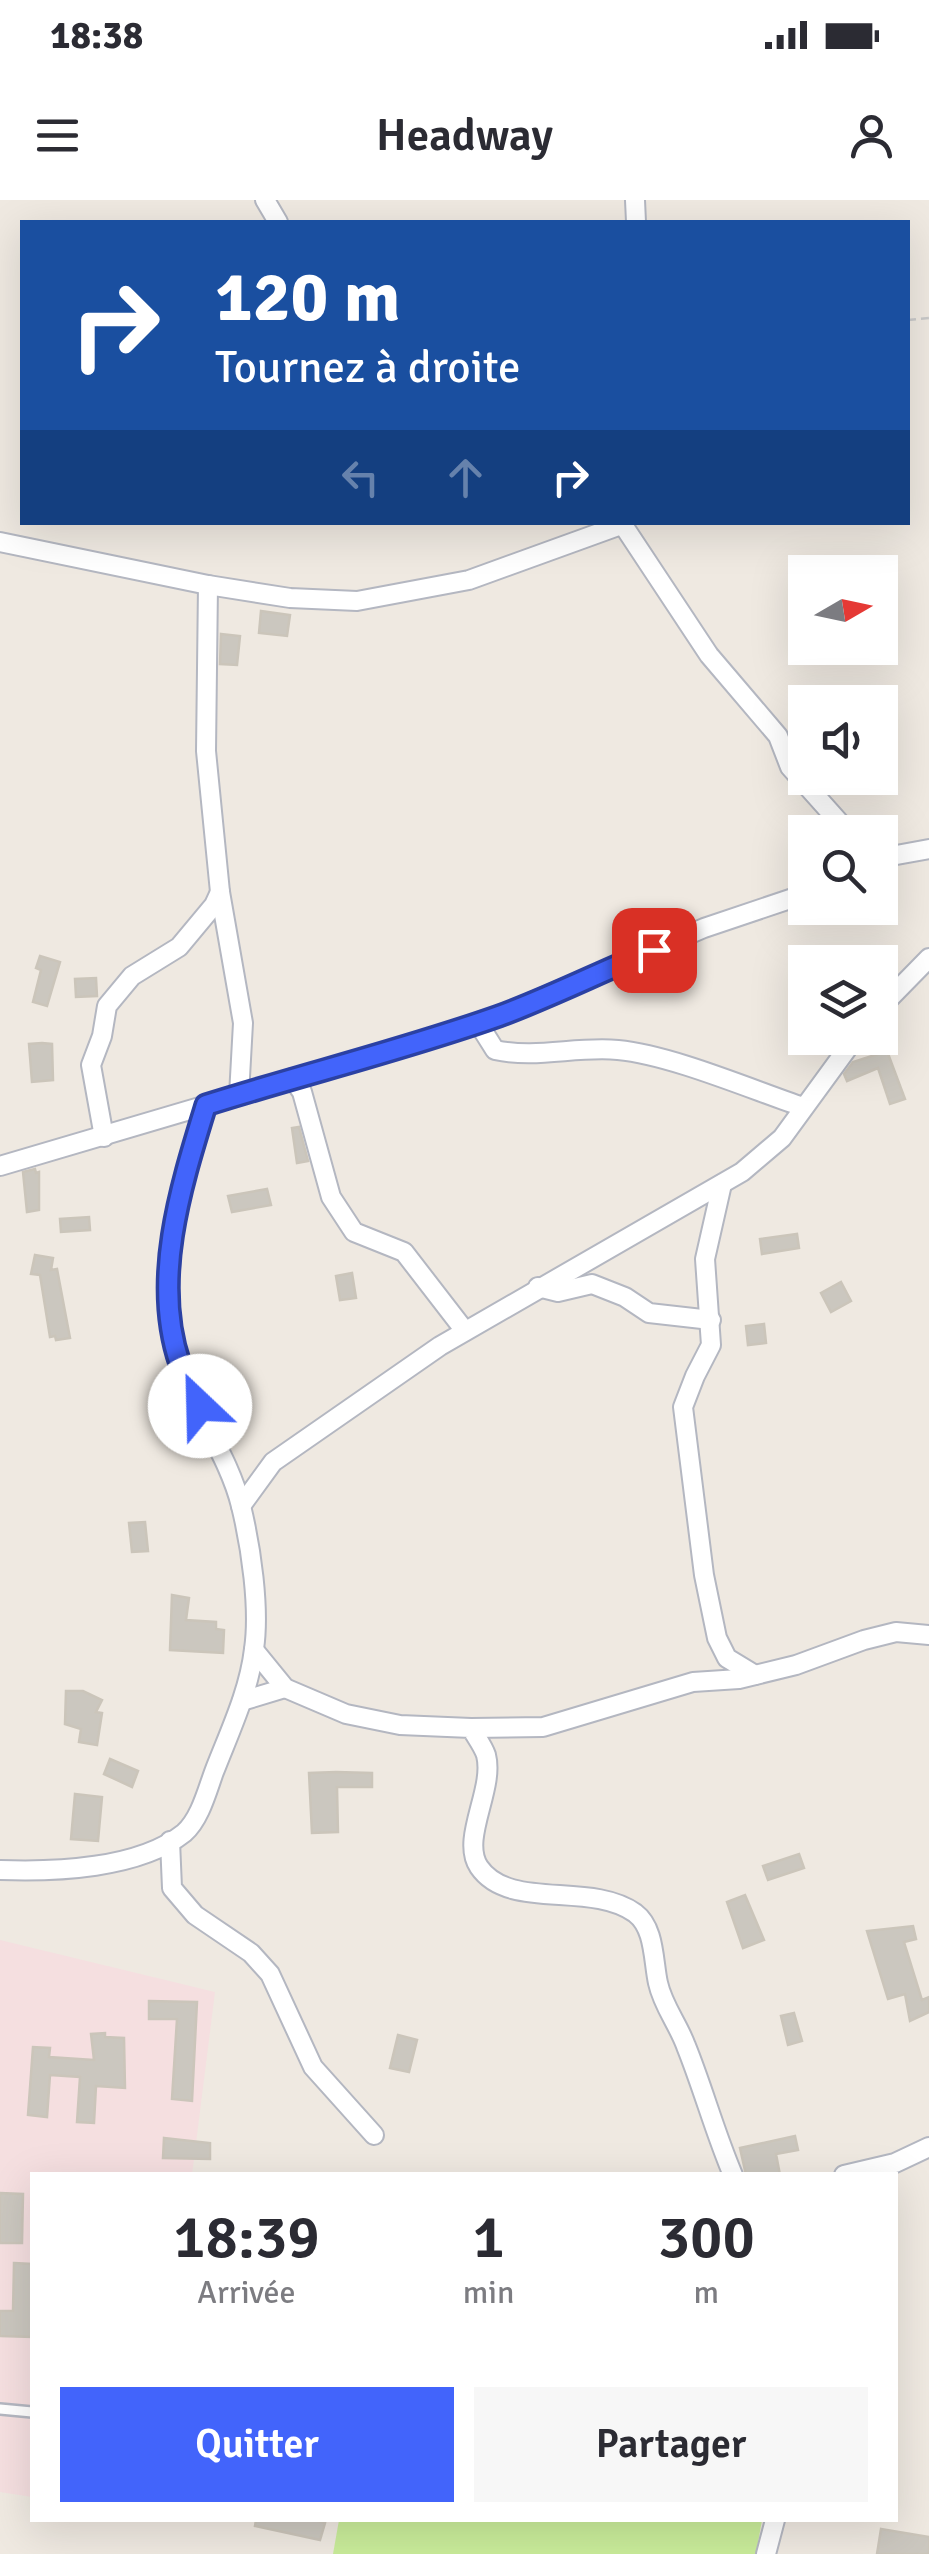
<!DOCTYPE html>
<html lang="fr">
<meta charset="utf-8">
<style>
:root{--surface:#fff;--page:#f7f7f7;--text:#2b2b33;--muted:#7c7c81;--accent:#4264fb}
body{margin:0;font-family:Signika,sans-serif;background:var(--page);color:var(--text);height:100vh;display:flex;flex-direction:column;font-size:38px;white-space:nowrap}
*{box-sizing:border-box;margin:0}
p{font-size:32px;color:var(--muted)}
.icon{flex:none;width:55px;height:55px;fill:none;stroke:currentColor;stroke-width:2;stroke-linecap:round;stroke-linejoin:round}
.map{position:relative;flex:1;overflow:hidden}
.side{position:absolute;left:30px;top:1972px;width:868px;height:350px;display:flex;flex-direction:column;background:var(--surface);border-radius:0px;box-shadow:0 10px 40px #0002}
.side>*{flex:none}
.hud{position:absolute;left:20px;top:20px;width:890px;height:305px;border-radius:0px;box-shadow:0 10px 40px #0002;background:#1a4fa0;color:#fff;overflow:hidden}
.needle{width:65px;rotate:81deg}
.buttons{position:absolute;left:788px;top:355px;display:grid;gap:20px}
.buttons a{display:grid;place-items:center;width:110px;height:110px;border-radius:0px;background:var(--surface);box-shadow:0 10px 40px #0002;font-size:50px}
.pin{position:absolute;display:grid;place-items:center;width:85px;height:85px;color:#fff;margin:-42px;border-radius:20px;box-shadow:0 5px 15px #0006}
.me{position:absolute;width:110px;margin:-55px;rotate:336deg;stroke-linejoin:round;filter:drop-shadow(0 0 8px #0008)}
.turn{display:flex;align-items:center;gap:35px;height:210px;padding:0 30px;font-size:45px}
.turn .icon{width:130px;height:130px;stroke-width:2.5}
.turn b{display:block;font-size:70px;line-height:85px}
.lanes{display:flex;align-items:center;height:95px;padding:0 30px;background:#0003;justify-content:center;gap:50px;direction:ltr}
.lanes .off{opacity:.35}
.eta{display:flex;justify-content:space-evenly;align-items:center;height:170px;text-align:center}
.eta b{font-size:60px;font-weight:600;line-height:70px}
.cta{display:flex;gap:20px;margin-top:auto;padding:20px 30px}
.cta a{flex:1;height:115px;border-radius:0px;background:var(--accent);color:#fff;font-size:40px;font-weight:600;line-height:115px;text-align:center}
.cta a+a{background:var(--page);color:var(--text)}
.status{display:flex;justify-content:space-between;align-items:center;height:70px;padding:0 50px;background:var(--surface);direction:ltr}
.status svg{height:28px;fill:currentColor}
header{display:flex;justify-content:space-between;align-items:center;height:130px;padding:0 30px;background:var(--surface);font-size:45px;font-weight:600}
.map>svg:first-child{display:block}
.medical{fill:#f5dfe0}
.pitch{fill:#c9ec9a}
.building{fill:#cbc7bf;stroke:#cbc5ba;stroke-width:2.5}
.lines{fill:none;stroke-linecap:round;stroke-linejoin:round}
.lane-casing{stroke:#b4b7c1;stroke-width:14}
.street-casing{stroke:#b4b7c1;stroke-width:22}
.path{stroke:#c9c9c9;stroke-width:2.5;stroke-dasharray:8 5;stroke-linecap:butt}
.lane{stroke:#fff;stroke-width:9}
.street{stroke:#fff;stroke-width:18}
.route-casing{stroke:#2b41a3;stroke-width:25}
.route{stroke:#4264fb;stroke-width:18}
</style>
<div class="status"><b>18:38</b><svg viewBox="0 0 49 12"><path d="M0 12V9h3v3zM5 12V6h3v6zM10 12V3h3v9zM15 12V0h3v12zM26 1h20v11H26zM47 4h2v5h-2z"/></svg></div>
<header><svg class="icon" aria-label="menu" viewBox="0 0 24 24"><path d="M4 6h16M4 12h16M4 18h16"/></svg>Headway<svg class="icon" aria-label="person" viewBox="0 0 24 24"><circle cx="12" cy="8" r="4"/><path d="M4 21q1-7 8-7t8 7"/></svg></header>
<div class="map">
<svg width="929" height="2354" viewBox="0 0 929 2354">
<rect width="100%" height="100%" fill="#efe9e1"/>
<polygon class="medical" points="0,1740 215,1792 192,1975 32,1975 32,2297 0,2292"/>
<polygon class="pitch" points="339,2320 762,2320 756,2354 333,2354"/>
<g class="building">
<polygon points="261,411 290,415 287,436 259,433"/>
<polygon points="221,434 240,436 237,465 220,464"/>
<polygon points="40,756 60,762 47,806 33,802 41,770 36,768"/>
<polygon points="96,778 97,796 76,797 75,779"/>
<polygon points="42,843 52,844 53,880 32,882 29,844"/>
<polygon points="887,851 905,899 890,904 878,868 847,881 844,874 853,862"/>
<polygon points="299,927 308,961 297,963 292,928"/>
<polygon points="35,969 36,973 39,972 39,1010 27,1012 23,972"/>
<polygon points="267,989 271,1005 232,1012 228,996"/>
<polygon points="89,1017 90,1030 61,1032 60,1019"/>
<polygon points="797,1034 799,1048 762,1054 760,1039"/>
<polygon points="35,1055 53,1058 51,1070 57,1069 70,1138 56,1140 55,1136 50,1137 40,1075 31,1074"/>
<polygon points="352,1073 356,1098 340,1100 336,1076"/>
<polygon points="841,1082 851,1101 831,1112 821,1093"/>
<polygon points="764,1124 766,1143 748,1145 746,1126"/>
<polygon points="145,1322 148,1351 132,1352 129,1323"/>
<polygon points="172,1395 189,1398 186,1420 216,1422 216,1429 224,1430 223,1453 170,1450"/>
<polygon points="66,1491 83,1491 102,1500 96,1512 102,1513 97,1545 79,1542 81,1529 65,1524"/>
<polygon points="110,1559 138,1571 132,1587 104,1574"/>
<polygon points="336,1572 372,1573 372,1587 337,1587 338,1632 312,1633 309,1573"/>
<polygon points="75,1594 102,1597 98,1641 71,1639"/>
<polygon points="799,1654 804,1668 768,1680 763,1666"/>
<polygon points="745,1695 764,1740 743,1748 727,1702"/>
<polygon points="913,1726 916,1739 904,1742 922,1800 929,1797 929,1812 910,1821 905,1794 888,1799 867,1731"/>
<polygon points="149,1801 197,1802 192,1901 172,1899 177,1819 149,1819"/>
<polygon points="794,1813 802,1841 788,1845 781,1816"/>
<polygon points="105,1833 105,1837 124,1838 125,1888 96,1886 94,1923 77,1922 80,1877 50,1875 47,1917 28,1915 33,1847 50,1848 49,1857 94,1860 91,1834"/>
<polygon points="398,1835 417,1840 409,1872 390,1868"/>
<polygon points="795,1936 798,1950 776,1954 780,1975 746,1975 740,1948"/>
<polygon points="164,1938 210,1943 210,1959 163,1958"/>
<polygon points="0,1993 23,1994 22,2043 0,2043"/>
<polygon points="14,2063 32,2064 32,2137 0,2136 0,2111 13,2111"/>
<polygon points="256,2320 315,2320 325,2323 320,2340 255,2326"/>
<polygon points="881,2329 929,2337 929,2354 877,2354"/>
</g>
<g class="lines">
<defs>
<polyline id="lane" points="0,2209 32,2212"/>
<g id="street">
<polyline points="265,0 278,22"/>
<polyline points="635,0 636,22"/>
<polyline points="621,322 709,455 778,536 790,567 848,632"/>
<polyline points="0,342 208,385 290,398 357,401 469,380 621,325"/>
<polyline points="208,385 206,551 220,692 243,823 239,895"/>
<polyline points="880,658 929,649"/>
<polyline points="880,808 929,758"/>
<path d="M 478,823 L 495,850 C 537,859 576,846 618,850 C 671,855 750,889 803,907"/>
<polyline points="292,878 302,892 331,997 354,1032 404,1052 465,1131"/>
<polyline points="104,937 91,865 102,836 107,806 132,776 179,747 214,705 220,692"/>
<polyline points="0,966 437,837 504,814 704,728 805,694"/>
<polyline points="722,984 705,1059 711,1145 695,1176 683,1207 704,1375 717,1438 727,1458 755,1475"/>
<polyline points="538,1087 558,1092 592,1084 625,1097 649,1113 711,1120"/>
<polyline points="241,1306 273,1262 440,1146 742,972 782,938 855,838"/>
<path d="M 254,1450 L 285,1488 L 346,1514 L 400,1525 L 471,1528 C 476,1537 483,1546 486,1555 C 495,1589 460,1639 479,1667 C 509,1711 590,1681 635,1713 C 655,1728 653,1760 658,1783 C 663,1806 678,1824 686,1846 C 703,1888 715,1933 733,1975"/>
<polyline points="242,1501 285,1488"/>
<polyline points="471,1528 543,1527 693,1482 739,1479 796,1465 864,1440 896,1432 929,1435"/>
<polyline points="170,1641 172,1688 195,1715 251,1753 270,1774 313,1867 374,1935"/>
<path d="M 0,1670 C 54,1672 139,1669 184,1633 C 200,1619 207,1591 214,1572 C 229,1533 249,1492 254,1449 C 260,1408 251,1347 241,1306 C 227,1249 185,1201 174,1144 C 159,1062 182,982 206,905"/>
<polyline points="844,1975 895,1963 929,1947"/>
<polyline points="766,2354 775,2320"/>
</g>
</defs>
<use href="#lane" class="lane-casing"/>
<use href="#street" class="street-casing"/>
<polyline class="path" points="908,120 929,118"/>
<use href="#lane" class="lane"/>
<use href="#street" class="street"/>
</g>
<g class="lines">
<defs>
<path id="route" d="M 200,1206 C 193,1193 185,1179 180,1164 C 151,1080 181,986 206,905 C 304,874 403,850 499,816 C 551,797 602,771 654,750"/>
</defs>
<use href="#route" class="route-casing"/>
<use href="#route" class="route"/>
</g>
</svg>
<div class="buttons">
<a><svg class="needle" viewBox="-14 -14 28 28"><path d="M0-13l5 13h-10z" fill="#e53935"/><path d="M0 13l5-13h-10z" fill="#7c7c81"/></svg></a>
<a><svg class="icon" aria-label="sound" viewBox="0 0 24 24"><path d="M4 9h4l5-4v14l-5-4H4zM17 9q2 3 0 6"/></svg></a>
<a><svg class="icon" aria-label="search" viewBox="0 0 24 24"><circle cx="10" cy="10" r="6"/><path d="M15 15l6 6"/></svg></a>
<a><svg class="icon" aria-label="layers" viewBox="0 0 24 24"><path d="M12 4l9 5-9 5-9-5zM3 14l9 5 9-5"/></svg></a>
</div>
<div class="pin" style="left:654px;top:750px;background:#d93025"><svg class="icon" aria-label="arrive" viewBox="0 0 24 24"><path d="M6 21V4h12l-3 4 3 4H6"/></svg></div>
<svg class="me" style="left:200px;top:1206px" viewBox="-20 -20 40 40"><circle r="19" fill="#fff"/><path d="M0-13L10 11 0 6-10 11z" fill="#4264fb"/></svg>
<div class="hud">
<div class="turn"><svg class="icon" aria-label="right" viewBox="0 0 24 24"><path d="M7 20v-9h11M14 6l5 5-5 5"/></svg><div><b>120 m</b>Tournez à droite</div></div>
<div class="lanes"><svg class="icon off" aria-label="left" viewBox="0 0 24 24"><path d="M17 20v-9H6M10 6l-5 5 5 5"/></svg><svg class="icon off" aria-label="ahead" viewBox="0 0 24 24"><path d="M12 20V5M6 11l6-6 6 6"/></svg><svg class="icon" aria-label="right" viewBox="0 0 24 24"><path d="M7 20v-9h11M14 6l5 5-5 5"/></svg></div>
</div>
<section class="side">
<div class="eta">
<div><b>18:39</b><p>Arrivée</p></div>
<div><b>1</b><p>min</p></div>
<div><b>300</b><p>m</p></div>
</div>
<div class="cta"><a>Quitter</a><a>Partager</a></div>
</section>
</div>
